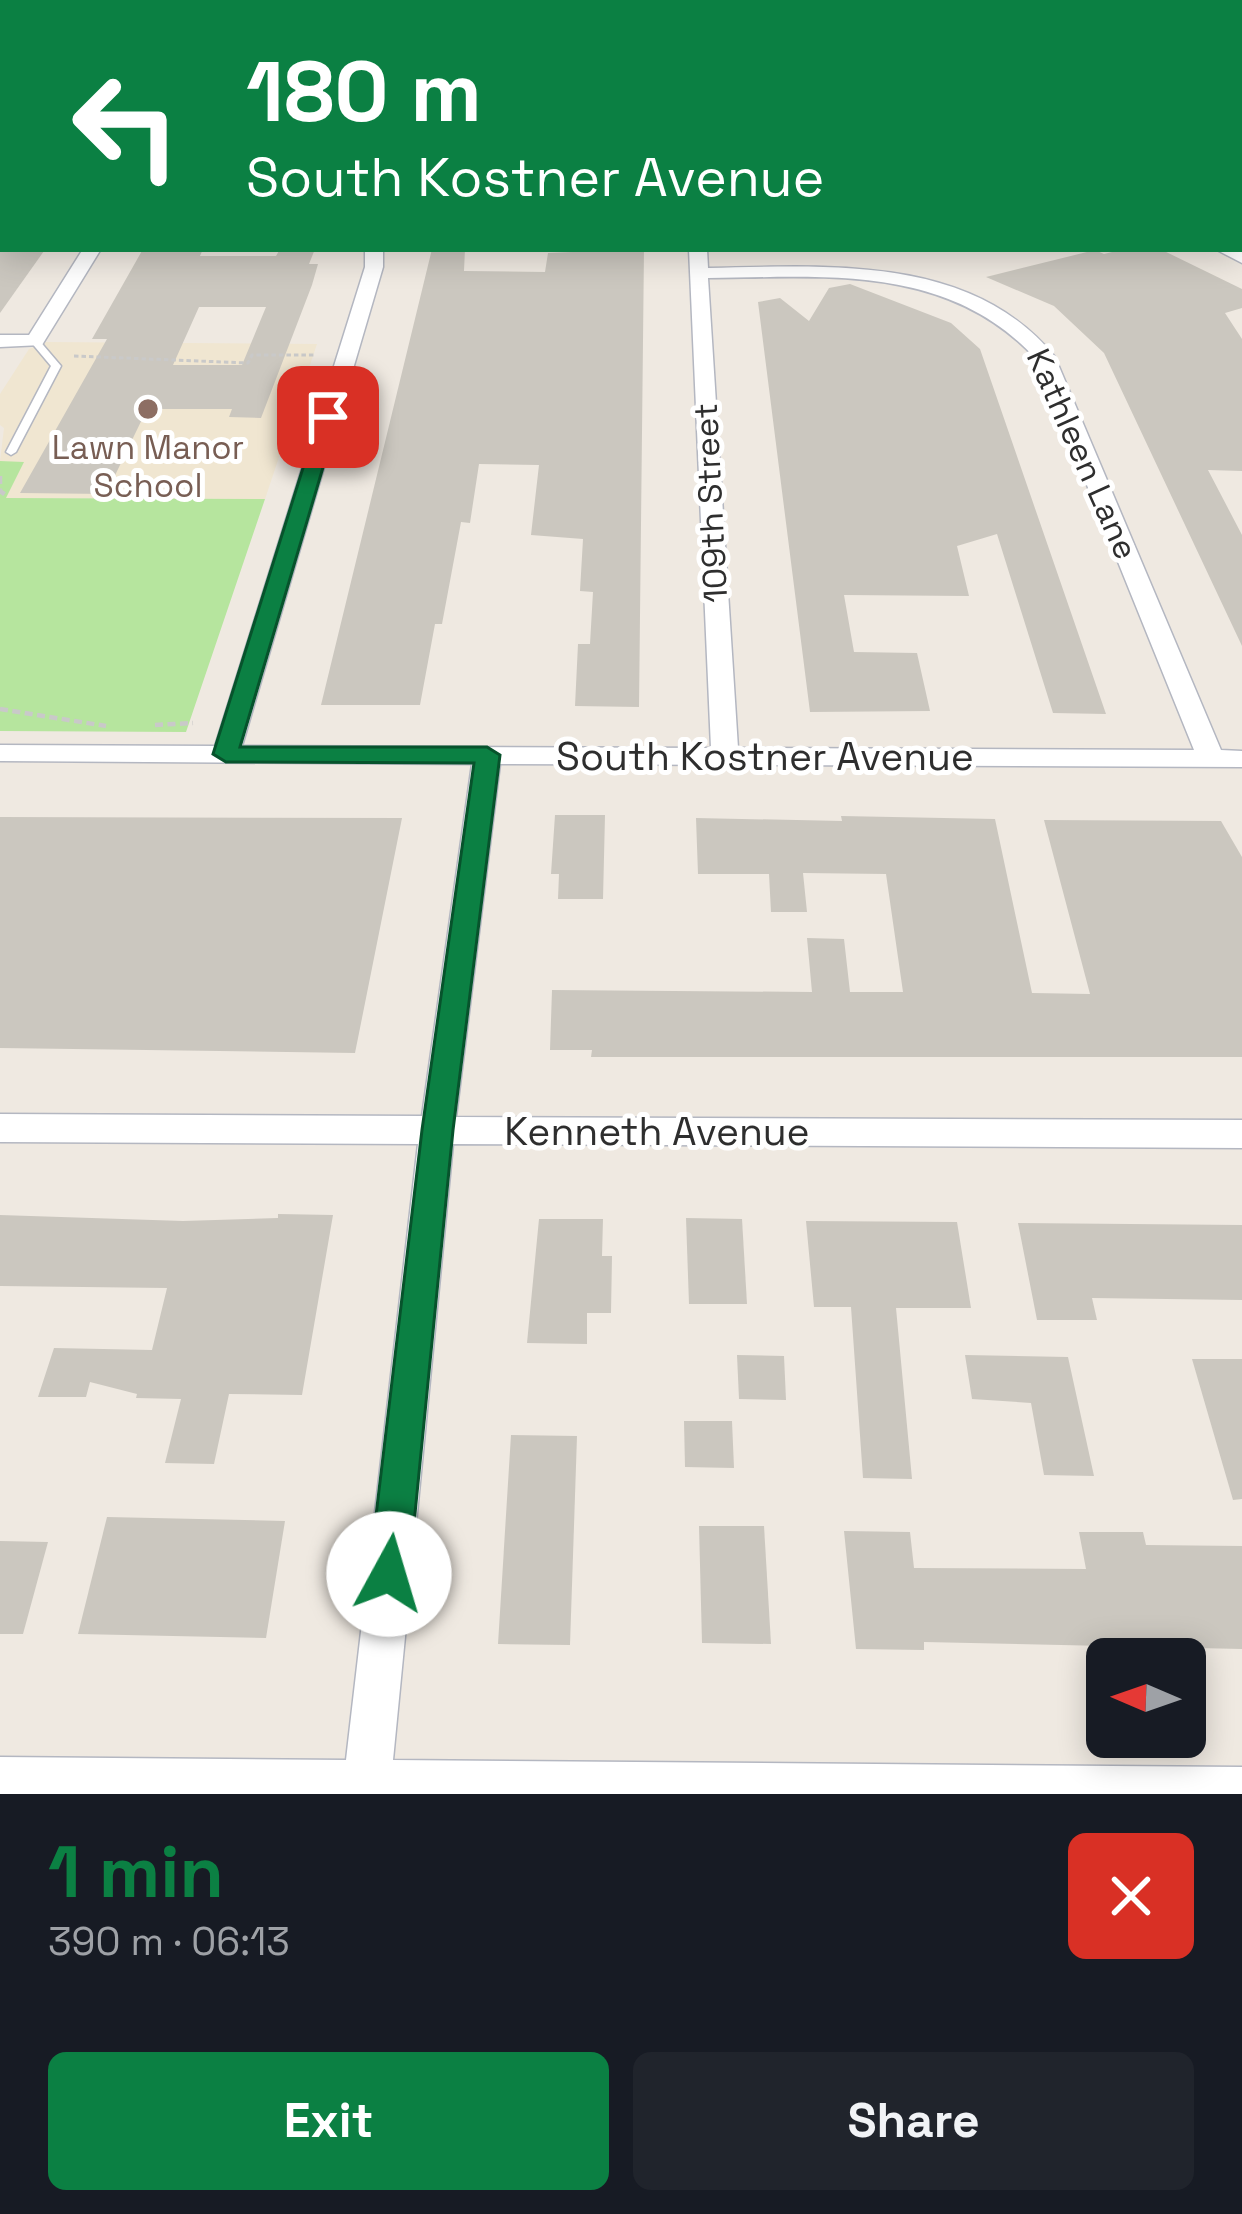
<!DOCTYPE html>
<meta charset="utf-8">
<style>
:root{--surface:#171b24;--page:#20242c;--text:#f1f3f6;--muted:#9ea1a6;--accent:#0b8043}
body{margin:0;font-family:"Space Grotesk",sans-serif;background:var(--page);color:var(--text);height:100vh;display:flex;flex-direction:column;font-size:45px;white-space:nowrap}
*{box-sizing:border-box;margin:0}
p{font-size:39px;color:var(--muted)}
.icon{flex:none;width:66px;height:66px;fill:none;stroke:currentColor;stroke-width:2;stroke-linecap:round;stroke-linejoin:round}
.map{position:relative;height:1794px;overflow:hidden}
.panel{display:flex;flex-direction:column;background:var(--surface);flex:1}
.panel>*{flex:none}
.top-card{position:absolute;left:0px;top:0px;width:1242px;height:252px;box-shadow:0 6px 30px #0003;background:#0b8043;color:#fff;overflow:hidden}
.needle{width:78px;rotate:272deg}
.controls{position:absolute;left:1086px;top:1638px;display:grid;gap:24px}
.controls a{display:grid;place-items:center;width:120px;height:120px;border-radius:18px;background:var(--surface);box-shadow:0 6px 30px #0003;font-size:60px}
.pin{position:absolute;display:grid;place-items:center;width:102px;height:102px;color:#fff;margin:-51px;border-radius:24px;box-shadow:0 6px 18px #0006}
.me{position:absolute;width:132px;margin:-66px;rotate:6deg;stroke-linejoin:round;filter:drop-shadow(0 0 9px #0008)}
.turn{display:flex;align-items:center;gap:42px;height:252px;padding:0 48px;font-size:54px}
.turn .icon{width:156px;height:156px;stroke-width:2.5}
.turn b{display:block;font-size:84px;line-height:102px}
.round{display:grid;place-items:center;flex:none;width:126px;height:126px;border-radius:18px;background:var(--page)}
.summary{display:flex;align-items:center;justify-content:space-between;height:204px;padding:0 48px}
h1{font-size:72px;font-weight:700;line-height:90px;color:var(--accent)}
.cta{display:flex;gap:24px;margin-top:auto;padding:24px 48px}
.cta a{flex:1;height:138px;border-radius:18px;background:var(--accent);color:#fff;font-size:48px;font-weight:700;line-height:138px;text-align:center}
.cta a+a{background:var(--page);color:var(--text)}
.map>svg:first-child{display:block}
.education{fill:#f0e6d1}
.green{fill:#b6e59e}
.building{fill:#cbc7bf;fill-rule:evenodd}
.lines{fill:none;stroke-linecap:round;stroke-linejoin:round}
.service-casing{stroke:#b4b7c1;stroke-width:3}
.minor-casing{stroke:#b4b7c1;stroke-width:3}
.path-far1{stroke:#c9c9c9;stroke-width:3;stroke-dasharray:4.5 3;stroke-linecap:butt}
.path{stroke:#c9c9c9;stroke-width:4.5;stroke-dasharray:8 4.5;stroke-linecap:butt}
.service{fill:#fff;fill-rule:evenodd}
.minor{fill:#fff;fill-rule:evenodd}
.route{fill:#0b8043;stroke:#07532c;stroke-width:3}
.education-dot{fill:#8d6e63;stroke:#fff;stroke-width:4.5}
.labels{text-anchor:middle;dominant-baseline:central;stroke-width:10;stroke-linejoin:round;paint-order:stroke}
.far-education-label{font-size:33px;fill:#785e54;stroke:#fff}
.far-street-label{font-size:33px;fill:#2e2e2e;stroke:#fff}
.street-label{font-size:39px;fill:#2e2e2e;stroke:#fff}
</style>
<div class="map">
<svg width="1242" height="1794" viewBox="0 0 1242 1794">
<rect width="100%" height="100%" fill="#efe9e1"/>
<polygon class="education" points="46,342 317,344 265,499 4,498 23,463 0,461 4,428 0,425 0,394 29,349"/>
<polygon class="green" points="0,461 24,462 6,498 265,499 186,732 0,731"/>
<g class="building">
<polygon points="0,249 44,251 0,313"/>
<path d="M 143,249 L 203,249 L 200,256 L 276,256 L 280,249 L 315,249 L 309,264 L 318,264 L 312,285 L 261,418 L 229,417 L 232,409 L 147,409 L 106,494 L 20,493 L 107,339 L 92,339 ZM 199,307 L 266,307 L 242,365 L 173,365 Z"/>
<polygon points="432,249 465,249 464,271 545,272 548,253 644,249 639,707 575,706 578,644 590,644 593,592 580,591 583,539 531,535 539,465 479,464 470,523 461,522 442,624 435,624 420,705 321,705"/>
<polygon points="1124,249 1160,249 1242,289 1242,308 1225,313 1242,339 1242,471 1208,470 1242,535 1242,646 1104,353 1054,306 986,277 1095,250 1104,254"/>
<polygon points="850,284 951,323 980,349 1106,714 1053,713 997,534 957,546 969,596 844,595 854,652 917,653 930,711 810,712 758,302 780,298 809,321 829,288"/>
<polygon points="555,815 605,815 603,899 558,899 559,874 551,874"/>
<polygon points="841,816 995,819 1032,993 1090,994 1044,820 1221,821 1242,857 1242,1057 591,1057 592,1050 550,1050 552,990 812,992 807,938 844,939 850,992 903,992 886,874 803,873 807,912 771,912 769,874 698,874 696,818 842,821"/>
<polygon points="0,817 402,818 355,1053 0,1048"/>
<polygon points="278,1214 333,1215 302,1395 229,1394 214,1464 165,1463 181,1399 136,1398 137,1394 90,1382 86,1397 38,1397 54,1348 152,1350 167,1288 0,1286 0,1215 183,1221 278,1218"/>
<polygon points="686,1218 742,1219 747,1304 689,1304"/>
<polygon points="539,1219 603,1219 602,1256 612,1256 611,1313 587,1313 587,1344 527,1343"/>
<polygon points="806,1221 957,1222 971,1308 896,1308 912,1479 863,1478 851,1307 814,1307"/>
<polygon points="1018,1223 1242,1225 1242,1300 1092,1298 1097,1320 1037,1320"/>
<polygon points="737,1355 784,1356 786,1400 739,1399"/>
<polygon points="965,1355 1068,1357 1094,1476 1044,1475 1031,1403 972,1399"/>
<polygon points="1192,1359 1242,1359 1242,1499 1233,1500"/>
<polygon points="684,1421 732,1421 734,1468 685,1467"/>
<polygon points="511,1435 577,1436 570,1645 498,1644"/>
<polygon points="107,1517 285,1521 266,1638 78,1634"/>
<polygon points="699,1526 764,1526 771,1644 702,1643"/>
<polygon points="844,1531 910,1532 914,1568 1086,1569 1079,1532 1143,1532 1146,1545 1242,1546 1242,1649 924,1642 924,1650 856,1649"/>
<polygon points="0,1541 48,1542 23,1634 0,1634"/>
</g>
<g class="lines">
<defs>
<polygon id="service" points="35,338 38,339 61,366 16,452 11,455 6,452 51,366 30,341"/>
<g id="minor">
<polygon points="239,0 252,0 254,3 241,3"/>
<polygon points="510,0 529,0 532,3 513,3"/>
<polygon points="798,0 819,0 822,3 801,3"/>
<polygon points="1092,0 1113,0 1116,3 1095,3"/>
<polygon points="1239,40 1242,41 1242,51 1239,50"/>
<rect x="0" y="74" width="3" height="8"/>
<rect x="1239" y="77" width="3" height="8"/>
<rect x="1239" y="161" width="3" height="10"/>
<rect x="0" y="210" width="3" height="10"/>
<polygon points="83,249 101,249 42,345 0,347 0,335 29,335"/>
<path d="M 365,249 L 383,249 L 383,267 L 242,746 L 711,748 L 689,249 L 707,249 L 708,268 C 827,266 972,254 1055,357 L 1221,750 L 1242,751 L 1242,767 L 500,764 L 456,1117 L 1242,1120 L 1242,1148 L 453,1144 L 393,1760 L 1242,1767 L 1242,1794 L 0,1794 L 0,1757 L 346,1760 L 418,1144 L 0,1142 L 0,1114 L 422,1116 L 472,764 L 0,761 L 0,745 L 215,746 L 365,267 ZM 708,278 C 827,277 949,264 1036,359 L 1194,750 L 738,748 Z"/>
<polygon points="1215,249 1242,251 1242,263"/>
</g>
</defs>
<use href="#service" class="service-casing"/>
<use href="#minor" class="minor-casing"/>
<polyline class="path-far1" points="74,356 248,363 252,355 316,355"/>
<g class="path">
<polyline points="0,476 0,491 6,495"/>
<polyline points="0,709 106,726"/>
<polyline points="155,725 193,723"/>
</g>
<use href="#service" class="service"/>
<use href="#minor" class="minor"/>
</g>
<polygon class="route" points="328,411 338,417 240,747 487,747 500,755 453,1130 409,1574 403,1588 389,1593 375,1588 369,1574 422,1130 474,763 226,762 213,754 319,417"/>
<circle class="education-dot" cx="148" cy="409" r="12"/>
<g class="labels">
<g class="far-education-label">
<text x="148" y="448">Lawn Manor<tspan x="148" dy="38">School</tspan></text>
</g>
<g class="far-street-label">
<text transform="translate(1082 454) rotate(66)">Kathleen Lane</text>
<text transform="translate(711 503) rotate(-93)">109th Street</text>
</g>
<g class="street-label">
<text x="765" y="756">South Kostner Avenue</text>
<text x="657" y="1131">Kenneth Avenue</text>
</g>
</g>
</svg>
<div class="controls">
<a><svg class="needle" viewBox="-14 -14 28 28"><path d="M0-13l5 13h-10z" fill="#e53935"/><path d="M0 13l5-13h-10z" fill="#9ea1a6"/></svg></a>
</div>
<div class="pin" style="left:328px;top:417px;background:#d93025"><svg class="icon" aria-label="arrive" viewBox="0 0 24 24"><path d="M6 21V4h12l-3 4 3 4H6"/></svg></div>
<svg class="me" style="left:389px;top:1574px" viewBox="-20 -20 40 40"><circle r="19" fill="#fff"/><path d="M0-13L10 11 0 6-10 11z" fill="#0b8043"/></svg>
<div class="top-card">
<div class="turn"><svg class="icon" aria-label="left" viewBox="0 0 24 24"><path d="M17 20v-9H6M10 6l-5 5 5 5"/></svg><div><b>180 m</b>South Kostner Avenue</div></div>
</div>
</div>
<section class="panel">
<div class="summary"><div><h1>1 min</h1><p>390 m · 06:13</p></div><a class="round" style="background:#d93025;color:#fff"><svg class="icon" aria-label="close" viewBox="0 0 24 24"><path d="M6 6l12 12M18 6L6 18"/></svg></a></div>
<div class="cta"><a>Exit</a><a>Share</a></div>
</section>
